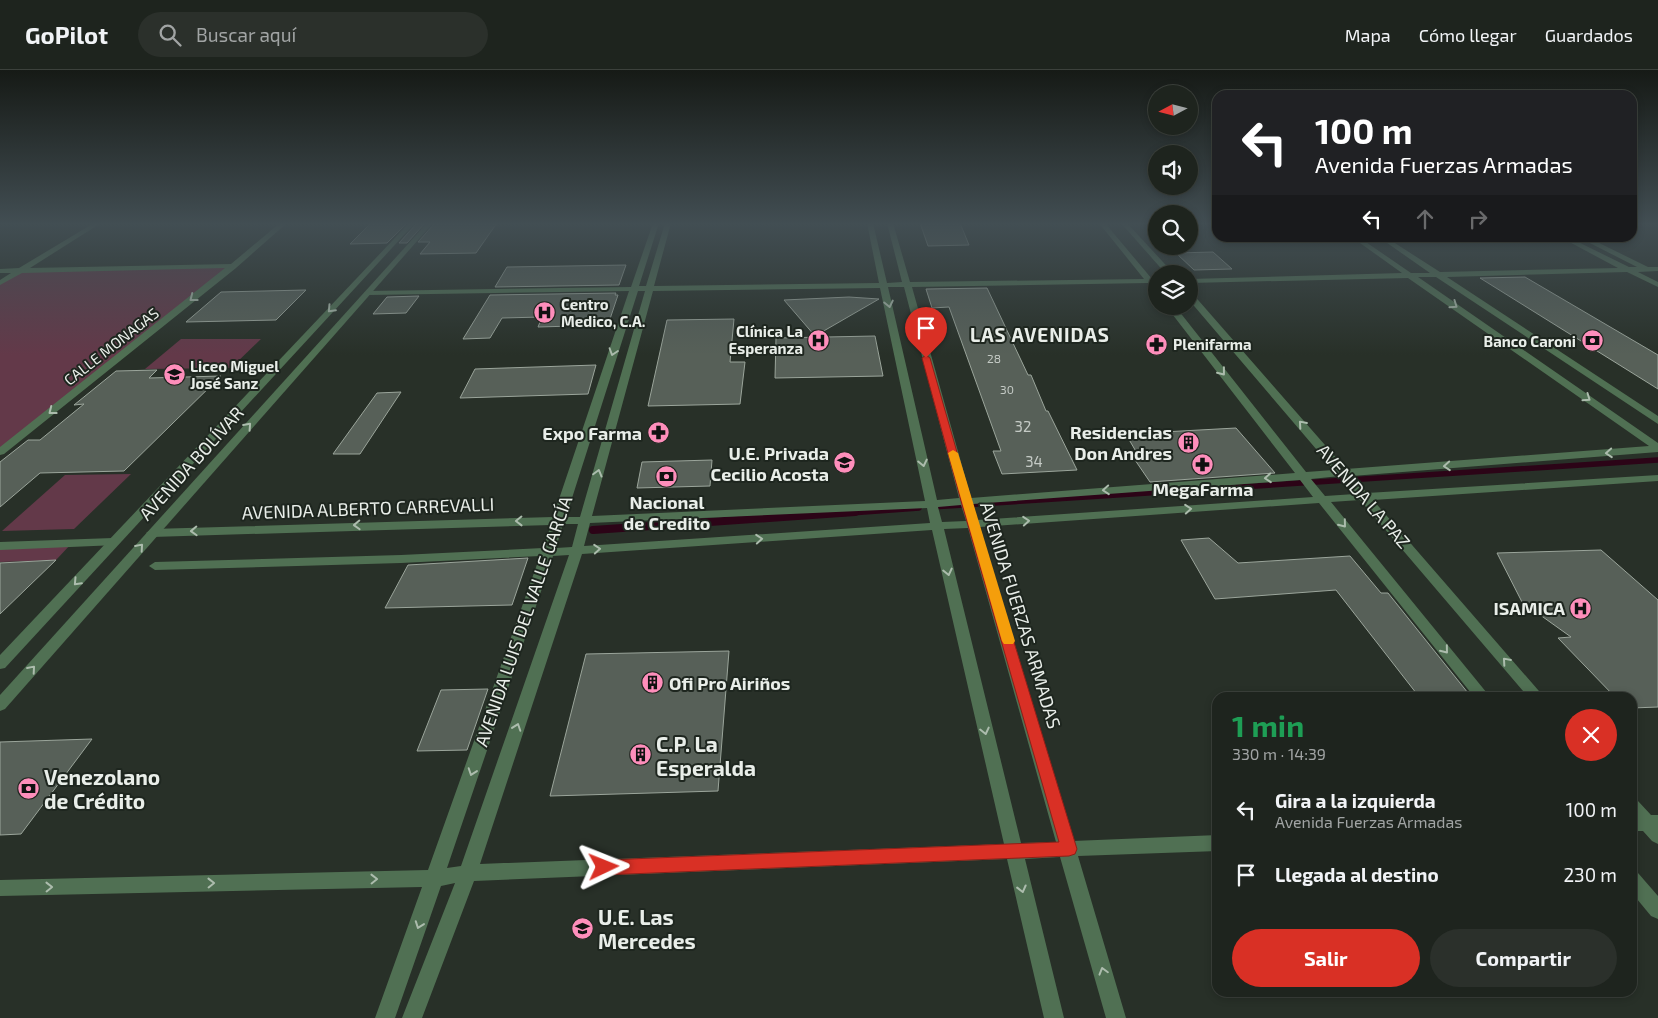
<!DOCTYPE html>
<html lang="es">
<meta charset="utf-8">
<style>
:root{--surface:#1e241e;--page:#2b302b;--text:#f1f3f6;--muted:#a1a4a4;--line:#3c413c;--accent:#d93025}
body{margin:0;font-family:"Exo 2",sans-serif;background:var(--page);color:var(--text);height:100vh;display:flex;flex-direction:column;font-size:19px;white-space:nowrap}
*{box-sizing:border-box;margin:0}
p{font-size:16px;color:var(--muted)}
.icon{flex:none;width:28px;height:28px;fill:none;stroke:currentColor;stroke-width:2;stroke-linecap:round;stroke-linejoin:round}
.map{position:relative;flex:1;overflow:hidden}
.panel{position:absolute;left:1212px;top:622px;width:425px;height:305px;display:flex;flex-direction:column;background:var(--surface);border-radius:15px;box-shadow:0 2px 8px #0003,0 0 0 1px var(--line)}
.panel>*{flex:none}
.hud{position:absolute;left:1212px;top:20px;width:425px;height:152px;border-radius:15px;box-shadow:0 2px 8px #0003,0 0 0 1px var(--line);background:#202124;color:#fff;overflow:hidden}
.needle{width:32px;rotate:263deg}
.controls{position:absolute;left:1148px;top:15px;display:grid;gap:10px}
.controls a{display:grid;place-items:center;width:50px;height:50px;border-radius:50%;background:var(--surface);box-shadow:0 2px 8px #0003,0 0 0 1px var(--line);font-size:25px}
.pin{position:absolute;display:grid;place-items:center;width:42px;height:42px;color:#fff;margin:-51px -21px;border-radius:50% 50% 50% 0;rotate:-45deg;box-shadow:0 0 5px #0007}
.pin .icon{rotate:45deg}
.me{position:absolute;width:55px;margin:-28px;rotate:88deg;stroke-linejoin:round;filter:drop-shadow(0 0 4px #0008)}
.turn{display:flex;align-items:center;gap:18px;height:105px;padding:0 20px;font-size:22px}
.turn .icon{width:65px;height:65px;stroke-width:2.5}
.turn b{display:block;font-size:35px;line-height:42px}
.lanes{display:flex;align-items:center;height:48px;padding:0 20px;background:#0003;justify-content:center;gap:25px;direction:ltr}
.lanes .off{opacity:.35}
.round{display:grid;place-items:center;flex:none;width:52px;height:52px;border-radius:26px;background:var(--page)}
.head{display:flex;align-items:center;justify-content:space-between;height:85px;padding:0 20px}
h1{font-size:30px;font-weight:700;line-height:38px;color:#1e9e55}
.cta{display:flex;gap:10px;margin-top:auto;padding:10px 20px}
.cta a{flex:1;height:58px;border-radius:30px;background:var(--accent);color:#fff;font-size:20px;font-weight:700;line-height:58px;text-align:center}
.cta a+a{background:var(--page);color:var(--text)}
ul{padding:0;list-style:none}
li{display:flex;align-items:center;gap:15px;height:65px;padding:0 20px}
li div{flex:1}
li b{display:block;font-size:19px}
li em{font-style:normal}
header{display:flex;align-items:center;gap:30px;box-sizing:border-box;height:70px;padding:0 25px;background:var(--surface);border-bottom:1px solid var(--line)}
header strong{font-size:24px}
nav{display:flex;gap:28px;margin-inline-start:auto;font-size:18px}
.search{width:350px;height:45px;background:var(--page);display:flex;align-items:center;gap:12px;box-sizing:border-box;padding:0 18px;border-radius:28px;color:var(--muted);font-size:19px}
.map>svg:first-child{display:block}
.green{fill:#633949}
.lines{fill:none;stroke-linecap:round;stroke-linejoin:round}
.stream-far1{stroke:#2c0417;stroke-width:5.5}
.stream{stroke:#2c0417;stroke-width:8}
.building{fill:#576058;stroke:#9ba59b}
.minor{fill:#507053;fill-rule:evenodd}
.tertiary{fill:#507053;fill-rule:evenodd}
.oneway{stroke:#acbcad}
.route{fill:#d93025;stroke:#8d1f18}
.slow{fill:#f59e0b}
.labels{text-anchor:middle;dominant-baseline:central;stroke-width:4;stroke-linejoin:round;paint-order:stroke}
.far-number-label{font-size:12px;fill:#c4cac5}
.far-poi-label{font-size:15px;font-weight:bold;fill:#e9eee9;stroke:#1e261f;text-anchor:start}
.far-street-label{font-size:15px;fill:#e9eee9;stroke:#1e261f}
.number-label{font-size:15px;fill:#c4cac5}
.poi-label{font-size:18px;font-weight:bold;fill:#e9eee9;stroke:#1e261f;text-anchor:end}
.street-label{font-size:18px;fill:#e9eee9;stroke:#1e261f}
.far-district-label{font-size:19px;font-weight:bold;letter-spacing:1px;fill:#e9eee9;stroke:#1e261f}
.near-poi-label{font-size:21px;font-weight:bold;fill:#e9eee9;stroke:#1e261f;text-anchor:start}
</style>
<header>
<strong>GoPilot</strong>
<div class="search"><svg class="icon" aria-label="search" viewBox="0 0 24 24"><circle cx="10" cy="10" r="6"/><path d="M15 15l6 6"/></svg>Buscar aquí</div>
<nav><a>Mapa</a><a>Cómo llegar</a><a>Guardados</a></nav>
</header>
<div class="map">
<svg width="1658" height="948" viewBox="0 0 1658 948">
<rect width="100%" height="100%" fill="#283028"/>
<g class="green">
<polygon points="233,196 0,382 0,214 24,200"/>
<polygon points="181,269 261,269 231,298 145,299"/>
<polygon points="131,404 74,459 2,461 65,405"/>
<polygon points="71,474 56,490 0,492 0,476"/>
</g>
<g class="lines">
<g class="stream-far1">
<polyline points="932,437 1658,390"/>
<polyline points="837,444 919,438"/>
</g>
<polyline class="stream" points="593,460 855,442"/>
</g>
<g class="building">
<polygon points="371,153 407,153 387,173 350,174"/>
<polygon points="417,153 425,153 407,173 399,173"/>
<polygon points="435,153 497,153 476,183 420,184 430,172 418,172"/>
<polygon points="920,153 960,153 969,175 928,176"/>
<polygon points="1213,182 1232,199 1194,200 1176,183"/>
<polygon points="626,195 619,215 495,217 507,197"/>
<polygon points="1525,207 1658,285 1658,319 1480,208"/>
<polygon points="987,218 1028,305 1031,305 1046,341 1048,341 1077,400 1002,404 993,381 1001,381 949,237 932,238 926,219"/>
<polygon points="306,220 276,250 186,252 221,222"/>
<polygon points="616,223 615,225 618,225 608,255 538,257 542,247 502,248 490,268 463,269 490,225"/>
<polygon points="419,226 406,243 373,244 387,227"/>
<polygon points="849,227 879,229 815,266 784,230"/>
<polygon points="734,249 730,292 745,292 740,334 648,336 667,250"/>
<polygon points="875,266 883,306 775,308 776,268"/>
<polygon points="596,295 588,324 460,328 475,299"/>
<polygon points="157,300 149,308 221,306 124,401 40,403 0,437 0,392 28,370 40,370 84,334 74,335 116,301"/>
<polygon points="401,322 360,384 333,384 377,323"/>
<polygon points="1236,358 1275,403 1150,412 1135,390 1141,390 1124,361 1161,360 1163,362"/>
<polygon points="712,390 710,416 637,418 642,392"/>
<polygon points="1209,468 1238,493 1350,486 1381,523 1388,523 1472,628 1420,628 1336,520 1215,529 1181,470"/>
<polygon points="1601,480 1658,530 1658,637 1632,638 1632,628 1616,628 1558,568 1571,567 1522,532 1497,483"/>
<polygon points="528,488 512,535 385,538 408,495"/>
<polygon points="56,490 0,544 0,493"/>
<polygon points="729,581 718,721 550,726 586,584"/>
<polygon points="488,619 467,680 417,681 441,620"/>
<polygon points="92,669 21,764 0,765 0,672"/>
</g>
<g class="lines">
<g class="minor">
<polygon points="94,153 101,153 30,198 231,194 280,153 287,153 236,198 4,384 0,385 0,377 225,198 22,203 0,215 0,210 11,203 0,203 0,199 19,198"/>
<path d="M 653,153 L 659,153 L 639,216 L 646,216 L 665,153 L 671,153 L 654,216 L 879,213 L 867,153 L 873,153 L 887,213 L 902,212 L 887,153 L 893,153 L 910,212 L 1144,209 L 1099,153 L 1105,153 L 1152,209 L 1156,209 L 1156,217 L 1150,217 L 1148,213 L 912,217 L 971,428 L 1295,403 L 1166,236 L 1175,236 L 1306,402 L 1334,400 L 1189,230 L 1189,223 L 1192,223 L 1346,399 L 1649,376 L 1408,208 L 1189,213 L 1189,209 L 1402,203 L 1353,168 L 1360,168 L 1411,203 L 1430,203 L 1380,168 L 1387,168 L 1440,202 L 1618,198 L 1562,168 L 1570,168 L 1629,197 L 1637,197 L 1580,168 L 1589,168 L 1648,197 L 1658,197 L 1658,201 L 1638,202 L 1658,212 L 1658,217 L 1627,202 L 1447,207 L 1658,346 L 1658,354 L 1436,207 L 1418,207 L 1658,373 L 1658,382 L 1352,406 L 1367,423 L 1658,405 L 1658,411 L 1373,430 L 1545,628 L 1529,628 L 1360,430 L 1331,432 L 1491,628 L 1475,628 L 1319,433 L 980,457 L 1073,771 L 1218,765 L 1218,781 L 1078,786 L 1126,948 L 1106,948 L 1060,787 L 1025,789 L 1064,948 L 1044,948 L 1007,789 L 474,811 L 422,948 L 402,948 L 455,813 L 441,816 L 395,948 L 375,948 L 422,817 L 0,826 L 0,810 L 428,800 L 540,486 L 401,493 L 155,500 L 149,496 L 155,492 L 401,485 L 543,478 L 551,455 L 152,467 L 146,463 L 152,459 L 553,447 L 629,221 L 368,225 L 364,223 L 368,221 L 631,217 ZM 888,217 L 904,217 L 959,428 L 937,430 ZM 880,218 L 925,431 L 592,446 L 653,221 ZM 638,221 L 645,221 L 580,447 L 566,447 ZM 1340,406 L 1355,424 L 1325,426 L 1311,409 ZM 1300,410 L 1313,427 L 977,450 L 973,434 ZM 961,435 L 966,451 L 942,452 L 938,437 ZM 927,438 L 930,453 L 584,476 L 590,453 ZM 563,454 L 578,454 L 572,477 L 556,478 ZM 968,458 L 1056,772 L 1021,773 L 944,459 ZM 932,460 L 1004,774 L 480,794 L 582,484 ZM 569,485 L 461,796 L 447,798 L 553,486 Z"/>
<polygon points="1121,153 1127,153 1174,204 1166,204"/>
<polygon points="113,468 117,469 119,472 117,475 0,480 0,472"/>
<polygon points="1632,729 1638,731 1651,745 1658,745 1658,774 1652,771 1643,761 1632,761"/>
<polygon points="1632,801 1638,803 1658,826 1658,849 1651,846 1632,823"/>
</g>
<g class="tertiary">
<polygon points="409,153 415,153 5,598 0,599 0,585"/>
<polygon points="427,153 433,153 5,639 0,641 0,625"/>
</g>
</g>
<defs><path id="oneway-chevron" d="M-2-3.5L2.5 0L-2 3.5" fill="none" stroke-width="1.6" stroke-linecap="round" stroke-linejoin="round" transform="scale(1.25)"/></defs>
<g class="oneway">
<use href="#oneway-chevron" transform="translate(193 228) rotate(142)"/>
<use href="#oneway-chevron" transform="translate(889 234) rotate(78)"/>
<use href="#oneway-chevron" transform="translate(1454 235) rotate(35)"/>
<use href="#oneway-chevron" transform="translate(331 239) rotate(133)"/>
<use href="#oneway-chevron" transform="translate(613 282) rotate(108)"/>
<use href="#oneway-chevron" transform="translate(1222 302) rotate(52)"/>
<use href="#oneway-chevron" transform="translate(1587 328) rotate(35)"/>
<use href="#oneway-chevron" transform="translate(52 341) rotate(142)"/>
<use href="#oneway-chevron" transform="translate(1302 354) rotate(-131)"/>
<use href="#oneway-chevron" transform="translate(248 356) rotate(-48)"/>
<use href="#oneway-chevron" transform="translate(1609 383) rotate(176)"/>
<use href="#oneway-chevron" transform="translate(923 393) rotate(78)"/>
<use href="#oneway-chevron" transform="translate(1447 396) rotate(176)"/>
<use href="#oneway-chevron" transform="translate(598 403) rotate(-75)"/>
<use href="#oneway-chevron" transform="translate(1268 408) rotate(176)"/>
<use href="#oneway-chevron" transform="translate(1106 420) rotate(176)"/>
<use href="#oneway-chevron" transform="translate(1188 439) rotate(-4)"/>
<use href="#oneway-chevron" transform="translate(519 451) rotate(179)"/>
<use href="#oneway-chevron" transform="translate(1026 451) rotate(-4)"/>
<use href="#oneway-chevron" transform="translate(1343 454) rotate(51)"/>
<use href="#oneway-chevron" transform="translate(357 455) rotate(178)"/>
<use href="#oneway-chevron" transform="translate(194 461) rotate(178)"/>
<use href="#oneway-chevron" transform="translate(759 469) rotate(-4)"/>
<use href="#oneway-chevron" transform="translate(140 477) rotate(-49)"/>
<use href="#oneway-chevron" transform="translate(597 479) rotate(-4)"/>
<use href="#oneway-chevron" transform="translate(948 502) rotate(77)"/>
<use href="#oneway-chevron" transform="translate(77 512) rotate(133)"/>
<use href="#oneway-chevron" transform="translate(1445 580) rotate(51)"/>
<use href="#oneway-chevron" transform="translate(1506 591) rotate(-131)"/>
<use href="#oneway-chevron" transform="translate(32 599) rotate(-49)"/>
<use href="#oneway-chevron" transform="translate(517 657) rotate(-71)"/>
<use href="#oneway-chevron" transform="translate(985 661) rotate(77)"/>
<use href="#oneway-chevron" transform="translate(472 702) rotate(109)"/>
<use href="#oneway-chevron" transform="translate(374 809) rotate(-1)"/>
<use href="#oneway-chevron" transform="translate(211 813) rotate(-1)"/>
<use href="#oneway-chevron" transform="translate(49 817) rotate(-1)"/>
<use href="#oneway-chevron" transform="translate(1022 819) rotate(76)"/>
<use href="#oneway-chevron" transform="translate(419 855) rotate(110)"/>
<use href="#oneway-chevron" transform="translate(1103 901) rotate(-106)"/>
</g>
<linearGradient id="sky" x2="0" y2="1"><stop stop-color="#161a16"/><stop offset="0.54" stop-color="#424e53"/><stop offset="1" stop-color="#424e53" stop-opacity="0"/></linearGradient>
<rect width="1658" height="285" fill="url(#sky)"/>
<polygon class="route" points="926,285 930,288 971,431 1077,779 1075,784 1069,786 604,805 599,802 596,797 599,792 604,790 1059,772 961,431 922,288"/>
<polygon class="slow" points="953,380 958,383 1015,571 1013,574 1004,574 1002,571 948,383"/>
<defs>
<symbol id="hospital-disc" viewBox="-11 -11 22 22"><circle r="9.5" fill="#fe8ebb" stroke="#1e261f"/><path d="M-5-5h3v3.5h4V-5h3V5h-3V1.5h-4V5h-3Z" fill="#111"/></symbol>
<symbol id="bank-disc" viewBox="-11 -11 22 22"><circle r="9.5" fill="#fe8ebb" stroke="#1e261f"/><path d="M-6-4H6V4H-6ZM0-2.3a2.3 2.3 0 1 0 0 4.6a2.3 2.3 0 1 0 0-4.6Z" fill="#111"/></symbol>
<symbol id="pharmacy-disc" viewBox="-11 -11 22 22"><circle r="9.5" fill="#fe8ebb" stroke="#1e261f"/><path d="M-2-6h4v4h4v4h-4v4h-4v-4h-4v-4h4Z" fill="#111"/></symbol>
<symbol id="school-disc" viewBox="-11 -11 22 22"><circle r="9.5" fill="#fe8ebb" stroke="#1e261f"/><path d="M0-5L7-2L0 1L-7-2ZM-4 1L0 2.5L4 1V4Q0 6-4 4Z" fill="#111"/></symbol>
<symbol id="building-disc" viewBox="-11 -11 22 22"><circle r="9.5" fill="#fe8ebb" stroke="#1e261f"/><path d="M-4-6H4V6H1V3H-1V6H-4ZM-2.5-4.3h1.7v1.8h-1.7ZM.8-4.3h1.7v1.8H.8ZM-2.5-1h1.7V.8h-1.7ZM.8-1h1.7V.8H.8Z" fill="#111"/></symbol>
</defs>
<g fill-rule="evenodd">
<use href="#hospital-disc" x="532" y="230" width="25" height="25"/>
<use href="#hospital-disc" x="806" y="258" width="25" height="25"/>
<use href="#bank-disc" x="1580" y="258" width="25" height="25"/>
<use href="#pharmacy-disc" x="1144" y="262" width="25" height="25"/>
<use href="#school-disc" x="162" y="292" width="25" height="25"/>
<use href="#pharmacy-disc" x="646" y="350" width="25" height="25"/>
<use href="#building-disc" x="1176" y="360" width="25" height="25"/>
<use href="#school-disc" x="832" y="380" width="25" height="25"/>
<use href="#pharmacy-disc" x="1190" y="382" width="25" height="25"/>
<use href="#bank-disc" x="654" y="394" width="25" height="25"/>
<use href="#hospital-disc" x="1568" y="526" width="25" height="25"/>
<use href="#building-disc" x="640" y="600" width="25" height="25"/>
<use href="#building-disc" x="628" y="672" width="25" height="25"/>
<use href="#bank-disc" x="16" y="706" width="25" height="25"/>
<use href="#school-disc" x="570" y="846" width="25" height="25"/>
</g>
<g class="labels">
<g class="far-number-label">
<text x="994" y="288">28</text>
<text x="1007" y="319">30</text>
</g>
<g class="far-poi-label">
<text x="561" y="234">Centro<tspan x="561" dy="17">Medico, C.A.</tspan></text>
<text x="803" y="261" text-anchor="end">Clínica La<tspan x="803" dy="17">Esperanza</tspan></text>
<text x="1576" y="271" text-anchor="end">Banco Caroni</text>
<text x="1173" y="274">Plenifarma</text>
<text x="190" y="296">Liceo Miguel<tspan x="190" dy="17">José Sanz</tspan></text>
</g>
<g class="far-street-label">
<text transform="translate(111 276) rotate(-38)">CALLE MONAGAS</text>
</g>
<g class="number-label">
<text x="1023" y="356">32</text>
<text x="1034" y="391">34</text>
</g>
<g class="poi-label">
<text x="1172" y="362">Residencias<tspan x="1172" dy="21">Don Andres</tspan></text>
<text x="642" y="363">Expo Farma</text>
<text x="829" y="383">U.E. Privada<tspan x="829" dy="21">Cecilio Acosta</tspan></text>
<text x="1203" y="419" text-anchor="middle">MegaFarma</text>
<text x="667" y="432" text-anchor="middle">Nacional<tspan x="667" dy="21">de Credito</tspan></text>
<text x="1565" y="538">ISAMICA</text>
<text x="669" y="613" text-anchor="start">Ofi Pro Airiños</text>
</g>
<g class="street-label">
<text transform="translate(191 393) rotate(-48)">AVENIDA BOLÍVAR</text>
<text transform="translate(1364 426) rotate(49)">AVENIDA LA PAZ</text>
<text transform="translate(368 438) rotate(-2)">AVENIDA ALBERTO CARREVALLI</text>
<text transform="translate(1021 545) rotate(73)">AVENIDA FUERZAS ARMADAS</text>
<text transform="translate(523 551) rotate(-71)">AVENIDA LUIS DEL VALLE GARCÍA</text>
</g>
<g class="far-district-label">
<text x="1040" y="264">LAS AVENIDAS</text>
</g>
<g class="near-poi-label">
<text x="656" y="673">C.P. La<tspan x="656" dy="24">Esperalda</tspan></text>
<text x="44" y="706">Venezolano<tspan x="44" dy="24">de Crédito</tspan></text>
<text x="598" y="846">U.E. Las<tspan x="598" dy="24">Mercedes</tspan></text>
</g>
</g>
</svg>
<div class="controls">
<a><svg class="needle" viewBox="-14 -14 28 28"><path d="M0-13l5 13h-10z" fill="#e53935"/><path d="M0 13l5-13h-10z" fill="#a1a4a4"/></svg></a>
<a><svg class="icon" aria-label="sound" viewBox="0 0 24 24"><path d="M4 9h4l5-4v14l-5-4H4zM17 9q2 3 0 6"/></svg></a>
<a><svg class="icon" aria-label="search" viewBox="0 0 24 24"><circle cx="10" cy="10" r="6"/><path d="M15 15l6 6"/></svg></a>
<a><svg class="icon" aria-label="layers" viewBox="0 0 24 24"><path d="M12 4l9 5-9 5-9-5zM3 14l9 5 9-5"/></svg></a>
</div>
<div class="pin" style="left:926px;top:288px;background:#d93025"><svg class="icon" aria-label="arrive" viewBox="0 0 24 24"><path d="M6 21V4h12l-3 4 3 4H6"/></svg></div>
<svg class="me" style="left:604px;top:797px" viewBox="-20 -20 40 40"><path d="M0-17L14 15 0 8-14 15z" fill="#d93025" stroke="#fff" stroke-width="4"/></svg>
<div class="hud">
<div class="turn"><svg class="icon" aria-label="left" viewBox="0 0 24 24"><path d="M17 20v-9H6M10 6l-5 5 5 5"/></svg><div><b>100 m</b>Avenida Fuerzas Armadas</div></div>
<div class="lanes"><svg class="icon" aria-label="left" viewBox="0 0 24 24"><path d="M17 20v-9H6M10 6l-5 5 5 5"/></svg><svg class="icon off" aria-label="ahead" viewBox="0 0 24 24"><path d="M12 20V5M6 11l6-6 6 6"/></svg><svg class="icon off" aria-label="right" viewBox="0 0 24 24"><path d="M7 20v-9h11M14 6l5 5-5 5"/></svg></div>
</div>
<section class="panel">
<div class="head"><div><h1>1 min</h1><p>330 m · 14:39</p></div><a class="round" style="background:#d93025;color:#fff"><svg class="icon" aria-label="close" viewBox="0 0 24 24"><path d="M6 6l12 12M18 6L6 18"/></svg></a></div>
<ul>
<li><svg class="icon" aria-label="left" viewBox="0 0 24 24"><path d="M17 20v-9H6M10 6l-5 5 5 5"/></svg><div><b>Gira a la izquierda</b><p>Avenida Fuerzas Armadas</p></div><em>100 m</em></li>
<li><svg class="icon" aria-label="arrive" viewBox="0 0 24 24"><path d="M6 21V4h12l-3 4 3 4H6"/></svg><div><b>Llegada al destino</b></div><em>230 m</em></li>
</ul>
<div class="cta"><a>Salir</a><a>Compartir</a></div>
</section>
</div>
